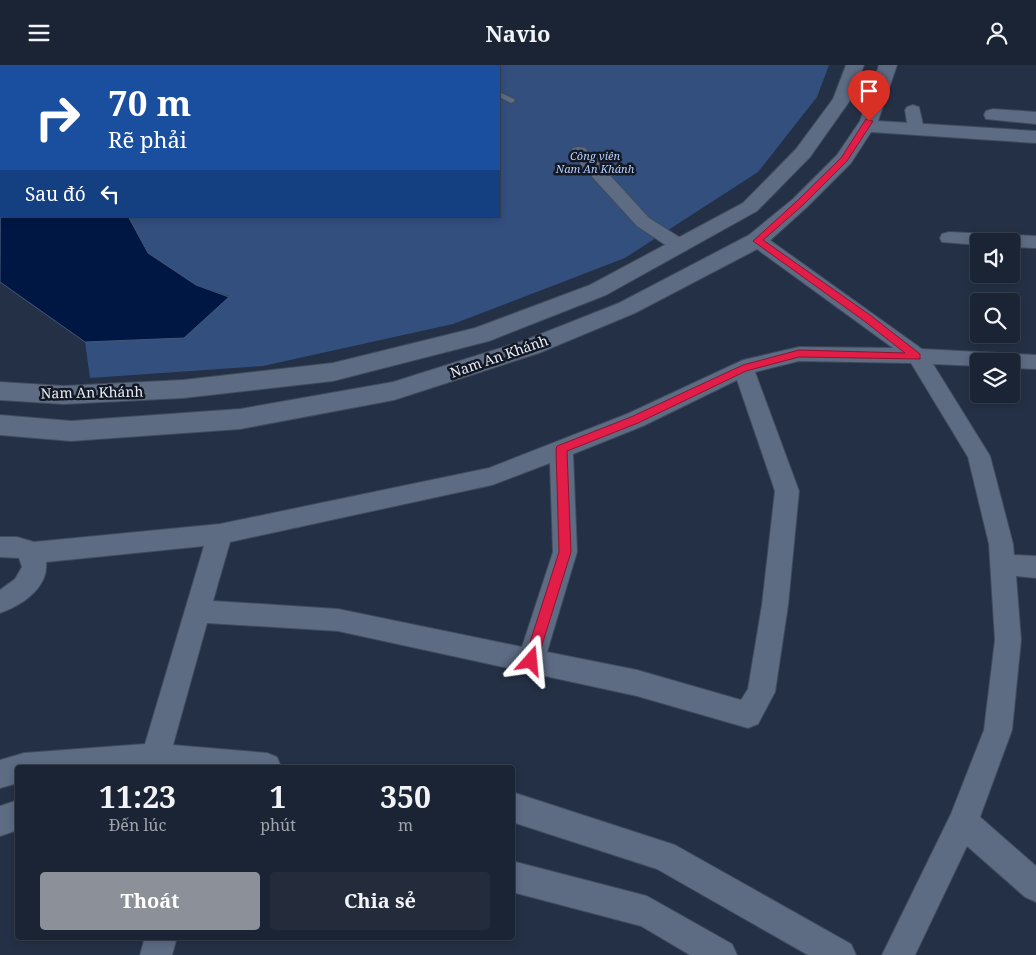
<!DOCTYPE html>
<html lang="vi">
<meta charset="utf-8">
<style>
:root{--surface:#1b2434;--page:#242c3c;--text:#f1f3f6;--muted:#a0a4ac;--line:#39414f;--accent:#8c9099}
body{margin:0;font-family:"Noto Serif",serif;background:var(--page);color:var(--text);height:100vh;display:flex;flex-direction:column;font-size:19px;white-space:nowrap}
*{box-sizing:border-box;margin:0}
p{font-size:16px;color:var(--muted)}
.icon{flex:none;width:28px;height:28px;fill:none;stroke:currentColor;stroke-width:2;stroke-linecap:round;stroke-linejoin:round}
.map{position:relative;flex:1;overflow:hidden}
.sheet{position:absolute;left:15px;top:700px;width:500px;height:175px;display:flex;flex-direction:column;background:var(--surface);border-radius:5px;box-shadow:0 2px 8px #0003,0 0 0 1px var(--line)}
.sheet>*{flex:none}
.guide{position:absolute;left:0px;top:0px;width:500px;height:152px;box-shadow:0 2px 8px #0003,0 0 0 1px var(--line);background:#1a4fa0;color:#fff;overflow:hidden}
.fabs{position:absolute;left:970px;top:168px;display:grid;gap:10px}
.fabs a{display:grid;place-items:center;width:50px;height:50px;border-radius:5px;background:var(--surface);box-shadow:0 2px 8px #0003,0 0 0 1px var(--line);font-size:25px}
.pin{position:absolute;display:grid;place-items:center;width:42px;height:42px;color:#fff;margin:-51px -21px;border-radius:50% 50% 50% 0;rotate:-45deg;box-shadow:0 0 5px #0007}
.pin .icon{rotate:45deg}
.me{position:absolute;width:55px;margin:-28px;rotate:18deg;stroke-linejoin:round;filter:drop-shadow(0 0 4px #0008)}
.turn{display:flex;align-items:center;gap:18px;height:105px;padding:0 25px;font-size:22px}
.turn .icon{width:65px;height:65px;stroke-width:2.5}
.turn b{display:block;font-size:35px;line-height:42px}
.then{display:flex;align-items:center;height:48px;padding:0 25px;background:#0003;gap:10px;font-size:19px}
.eta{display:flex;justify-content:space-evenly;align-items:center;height:85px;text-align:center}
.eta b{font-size:30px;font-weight:700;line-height:35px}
.cta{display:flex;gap:10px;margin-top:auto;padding:10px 25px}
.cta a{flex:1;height:58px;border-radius:5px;background:var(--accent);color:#fff;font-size:20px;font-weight:700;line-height:58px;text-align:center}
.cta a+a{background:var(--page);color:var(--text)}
header{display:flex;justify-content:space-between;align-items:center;height:65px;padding:0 25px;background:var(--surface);font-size:22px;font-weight:700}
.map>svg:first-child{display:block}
.green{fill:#334f7e}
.water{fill:#011743;stroke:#45577a}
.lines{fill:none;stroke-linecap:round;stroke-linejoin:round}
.service-casing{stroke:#404b5d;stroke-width:3}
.minor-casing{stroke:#404b5d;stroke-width:2}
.tertiary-casing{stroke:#404b5d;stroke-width:2}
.service{fill:#5d6b83;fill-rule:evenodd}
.minor{fill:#5d6b83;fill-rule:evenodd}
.tertiary{fill:#5d6b83;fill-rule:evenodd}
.route{fill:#e11d48;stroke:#92132f}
.labels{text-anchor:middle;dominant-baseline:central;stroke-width:5;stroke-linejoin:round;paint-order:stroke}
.far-park-label{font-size:11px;font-style:italic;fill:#b5d0fe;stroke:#131822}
.street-label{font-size:14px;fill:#e4edfb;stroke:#131822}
</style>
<header><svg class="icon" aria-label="menu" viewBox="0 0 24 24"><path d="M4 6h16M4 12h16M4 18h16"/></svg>Navio<svg class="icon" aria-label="person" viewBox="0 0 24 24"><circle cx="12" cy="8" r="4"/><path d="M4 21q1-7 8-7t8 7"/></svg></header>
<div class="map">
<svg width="1036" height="890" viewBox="0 0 1036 890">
<rect width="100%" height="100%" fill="#243045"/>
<polygon class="green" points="125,0 829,0 817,32 758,107 625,193 453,259 263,301 90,313 85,277 184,273 229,231 196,220 151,193 128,151 499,151 499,1 123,1"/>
<polygon class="water" points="1,16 1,151 128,151 148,188 196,220 229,232 184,273 85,277 0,217"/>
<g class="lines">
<defs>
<g id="service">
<rect x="459" y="0" width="8" height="1"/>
<polygon points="499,27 514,34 515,36 511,38 499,32"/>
</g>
<g id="minor">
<polygon points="913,40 919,42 924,64 922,67 910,67 908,64 905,45 907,42"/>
<polygon points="579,82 585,83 649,153 687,177 689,181 687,185 680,187 673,185 637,161 573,91 571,87 573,83"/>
<polygon points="949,167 1036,171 1036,183 1011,182 1011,176 979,176 979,180 942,177 940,173 942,169"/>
<path d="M 757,169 L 764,171 L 922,284 L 1036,290 L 1036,304 L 1011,303 L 1011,296 L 979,296 L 979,301 L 933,299 L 990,391 L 1013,479 L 1014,490 L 1036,491 L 1036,513 L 1016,511 L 1021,575 L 1012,665 L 980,752 L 1036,801 L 1036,837 L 1025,832 L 967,781 L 915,890 L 882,890 L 951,749 L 984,665 L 995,575 L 989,479 L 968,392 L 911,298 L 799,296 L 755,307 L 799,426 L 788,540 L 775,627 L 758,659 L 748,663 L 637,631 L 338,566 L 207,558 L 173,680 L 267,688 L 277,692 L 281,702 L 18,702 L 18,718 L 0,723 L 0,695 L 24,688 L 145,679 L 204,481 L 46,497 C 49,523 21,541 0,548 L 0,525 L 15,514 L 22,502 L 19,493 L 0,492 L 0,472 L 17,472 L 34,477 L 220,459 L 489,403 L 627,349 L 743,295 L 799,282 L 893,283 L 750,179 L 748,175 L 750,171 ZM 737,315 L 775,426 L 762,540 L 748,624 L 741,635 L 637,605 L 547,587 L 577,487 L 573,389 L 643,361 ZM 550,398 L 553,487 L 522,582 L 338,544 L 213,536 L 230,477 L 492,420 Z"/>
<polygon points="512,727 675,780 851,879 856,890 808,890 657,804 512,757"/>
<polygon points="18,735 18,765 0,771 0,741"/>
<polygon points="512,796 647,831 732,879 737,890 690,890 641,861 512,827"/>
<polygon points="145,872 177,872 172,890 140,890"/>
</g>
<g id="tertiary">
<polygon points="846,0 864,0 851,34 810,92 757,146 606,230 489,276 333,316 183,333 64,339 0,335 0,317 64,321 183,315 333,298 475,263 590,220 743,138 796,84 833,34"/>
<polygon points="879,0 897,0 878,56 1036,66 1036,78 871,67 851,98 807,142 765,180 635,248 539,288 394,335 240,364 71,376 0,370 0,350 71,356 240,344 393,317 523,276 619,238 749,170 793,134 837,90 860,56"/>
<polygon points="993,44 1036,47 1036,59 986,54 984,50 986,46"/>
</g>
</defs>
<use href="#service" class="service-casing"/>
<use href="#minor" class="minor-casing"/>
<use href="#tertiary" class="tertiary-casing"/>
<use href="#service" class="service"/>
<use href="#minor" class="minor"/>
<use href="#tertiary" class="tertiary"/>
</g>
<polygon class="route" points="866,54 873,56 847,96 803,140 763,175 870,250 920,289 920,294 799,292 746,306 638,358 567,386 571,487 537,596 535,600 531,601 526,600 524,596 559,487 556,384 557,381 631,352 743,300 799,285 905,288 863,255 753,176 797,136 841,93"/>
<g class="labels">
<g class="far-park-label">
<text x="595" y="90">Công viên<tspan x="595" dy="13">Nam An Khánh</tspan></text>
</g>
<g class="street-label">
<text transform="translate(499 291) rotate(-19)">Nam An Khánh</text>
<text transform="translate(92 327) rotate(-1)">Nam An Khánh</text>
</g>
</g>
</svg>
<div class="fabs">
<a><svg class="icon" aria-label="sound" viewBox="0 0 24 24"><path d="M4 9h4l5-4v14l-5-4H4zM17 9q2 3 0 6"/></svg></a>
<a><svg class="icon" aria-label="search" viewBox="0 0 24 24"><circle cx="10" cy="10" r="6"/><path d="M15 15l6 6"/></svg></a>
<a><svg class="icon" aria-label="layers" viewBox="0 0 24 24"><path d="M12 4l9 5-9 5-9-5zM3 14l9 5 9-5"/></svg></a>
</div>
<div class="pin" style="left:869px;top:56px;background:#d93025"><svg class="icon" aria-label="arrive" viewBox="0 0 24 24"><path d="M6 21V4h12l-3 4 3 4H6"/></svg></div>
<svg class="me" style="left:531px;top:596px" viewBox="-20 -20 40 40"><path d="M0-17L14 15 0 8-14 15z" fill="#e11d48" stroke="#fff" stroke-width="4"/></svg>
<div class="guide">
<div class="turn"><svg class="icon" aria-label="right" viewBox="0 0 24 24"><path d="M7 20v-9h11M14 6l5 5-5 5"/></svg><div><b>70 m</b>Rẽ phải</div></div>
<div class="then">Sau đó<svg class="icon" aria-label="left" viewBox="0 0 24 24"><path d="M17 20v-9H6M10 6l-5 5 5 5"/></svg></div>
</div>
<section class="sheet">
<div class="eta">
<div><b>11:23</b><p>Đến lúc</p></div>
<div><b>1</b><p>phút</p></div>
<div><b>350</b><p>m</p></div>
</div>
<div class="cta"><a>Thoát</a><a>Chia sẻ</a></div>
</section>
</div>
